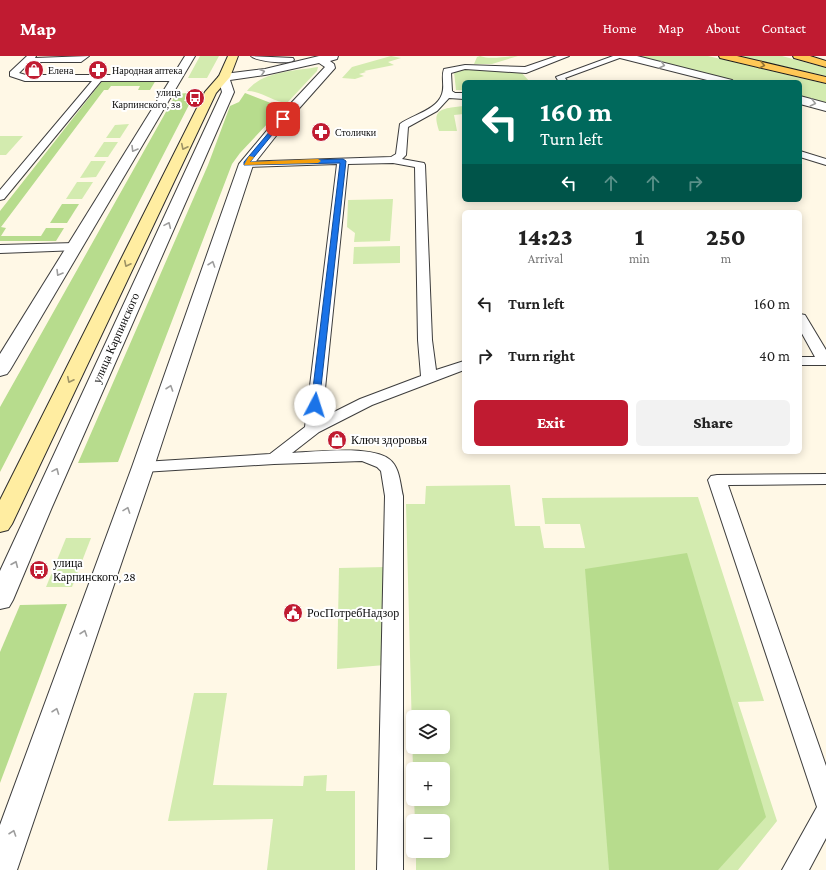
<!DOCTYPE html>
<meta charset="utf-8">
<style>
:root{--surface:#fff;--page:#f2f2f2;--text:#222;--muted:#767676;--accent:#c01b31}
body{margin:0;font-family:"Crimson Pro",serif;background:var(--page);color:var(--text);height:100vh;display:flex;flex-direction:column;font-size:15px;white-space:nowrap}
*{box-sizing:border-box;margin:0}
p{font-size:13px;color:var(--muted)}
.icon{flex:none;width:22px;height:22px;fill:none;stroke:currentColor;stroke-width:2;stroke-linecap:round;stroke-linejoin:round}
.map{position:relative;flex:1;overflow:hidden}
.details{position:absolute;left:462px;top:154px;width:340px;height:244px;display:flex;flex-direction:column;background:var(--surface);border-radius:6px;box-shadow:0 2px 10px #0003}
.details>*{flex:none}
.guide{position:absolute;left:462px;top:24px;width:340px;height:122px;border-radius:6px;box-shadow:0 2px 10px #0003;background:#00695c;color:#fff;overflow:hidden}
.fabs{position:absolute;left:406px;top:654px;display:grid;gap:8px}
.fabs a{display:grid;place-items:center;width:44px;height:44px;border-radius:6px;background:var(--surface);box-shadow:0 2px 10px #0003;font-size:20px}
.pin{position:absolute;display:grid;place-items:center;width:34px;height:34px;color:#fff;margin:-17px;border-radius:8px;box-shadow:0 2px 6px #0006}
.me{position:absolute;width:44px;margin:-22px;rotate:5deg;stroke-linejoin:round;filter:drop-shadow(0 0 3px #0008)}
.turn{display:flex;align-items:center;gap:14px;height:84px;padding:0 12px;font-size:18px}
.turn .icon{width:52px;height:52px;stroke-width:2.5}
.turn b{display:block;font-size:28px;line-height:34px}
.lanes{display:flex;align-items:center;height:38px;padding:0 12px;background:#0003;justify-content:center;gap:20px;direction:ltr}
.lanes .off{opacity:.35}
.eta{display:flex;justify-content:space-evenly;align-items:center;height:68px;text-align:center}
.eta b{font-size:24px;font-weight:800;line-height:28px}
.cta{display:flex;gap:8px;margin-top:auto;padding:8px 12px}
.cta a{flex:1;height:46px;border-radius:6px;background:var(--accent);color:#fff;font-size:16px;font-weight:800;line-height:46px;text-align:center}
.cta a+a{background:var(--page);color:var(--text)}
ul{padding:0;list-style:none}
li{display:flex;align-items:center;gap:12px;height:52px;padding:0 12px}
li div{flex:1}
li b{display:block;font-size:15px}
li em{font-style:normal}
header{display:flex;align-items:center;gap:24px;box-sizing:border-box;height:56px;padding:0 20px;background:var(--accent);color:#fff}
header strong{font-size:19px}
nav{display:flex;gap:22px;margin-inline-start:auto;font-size:14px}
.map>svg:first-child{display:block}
.green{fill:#d3ebaf;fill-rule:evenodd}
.forest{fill:#b7dc8d}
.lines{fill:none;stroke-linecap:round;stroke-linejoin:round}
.lane-casing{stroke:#3d3d3d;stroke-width:2}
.street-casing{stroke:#3d3d3d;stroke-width:2}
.secondary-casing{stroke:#2c2c2c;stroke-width:2}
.primary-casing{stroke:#1b1b1b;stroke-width:2}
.lane{fill:#fff;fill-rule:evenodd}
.street{fill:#fff;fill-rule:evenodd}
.secondary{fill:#ffeda1;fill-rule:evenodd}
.primary{fill:#ffc856;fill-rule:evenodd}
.oneway{stroke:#9d9d9d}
.oneway2{stroke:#917234}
.oneway3{stroke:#9d9265}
.route{fill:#1a73e8;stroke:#114b97}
.slow{fill:#f59e0b}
.labels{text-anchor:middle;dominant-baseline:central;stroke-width:4;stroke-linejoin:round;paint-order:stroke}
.far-poi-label{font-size:10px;fill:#0a0a0a;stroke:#fff;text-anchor:start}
.street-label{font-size:12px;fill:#0a0a0a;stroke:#fff}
.poi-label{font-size:12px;fill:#0a0a0a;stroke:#fff;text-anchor:start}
</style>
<header>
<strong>Map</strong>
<nav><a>Home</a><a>Map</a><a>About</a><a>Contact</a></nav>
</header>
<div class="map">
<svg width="826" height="814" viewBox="0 0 826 814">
<rect width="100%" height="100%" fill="#fff8e6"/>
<g class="green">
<polygon points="200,0 219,0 207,22 188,22"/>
<polygon points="391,0 401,2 388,6 394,9 364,15 366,16 359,18 364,20 355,23 342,22 352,11"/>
<path d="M 480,0 C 491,4 506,0 518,0 L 492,8 L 474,8 L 477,1 Z"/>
<polygon points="635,0 708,0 826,28 826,47 800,40 800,26 742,26"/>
<polygon points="739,0 782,0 826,12 826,20"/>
<path d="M 318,11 L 317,15 L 287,47 C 273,46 262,35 247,35 C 262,15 295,15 318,11 Z"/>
<polygon points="467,13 520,15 530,26 464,26 464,34 456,34 454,16"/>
<path d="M 464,50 L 464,58 L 454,59 L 457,75 L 439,75 C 438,71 435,63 437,59 C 440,51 457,51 464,50 Z"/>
<polygon points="129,68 120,82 106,82 115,69"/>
<polygon points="0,80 23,80 6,99 0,99"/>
<polygon points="104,86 118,86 108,101 94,101"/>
<polygon points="91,105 106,105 96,121 80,122"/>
<polygon points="77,126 93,126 82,143 66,143"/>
<polygon points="393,143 390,185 354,186 355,177 347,171 348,144"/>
<polygon points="400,190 400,207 353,208 354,191"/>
<path d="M 510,429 L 515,470 L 540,470 L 544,492 L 585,492 L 580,468 L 545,468 L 542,442 L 698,441 L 764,645 L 738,646 L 777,765 L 738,814 L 416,814 L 416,795 L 443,795 L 443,765 L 415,765 L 414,743 L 443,743 L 443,713 L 413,713 L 406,448 L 425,448 L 426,430 ZM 413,661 L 443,661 L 443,691 L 413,691 Z"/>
<polygon points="66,482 91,482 72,531 46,531"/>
<polygon points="386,511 385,609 337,613 339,512"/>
<polygon points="194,637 227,637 213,729 303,730 304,720 327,719 326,735 355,735 355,814 267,814 273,763 168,765"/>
</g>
<g class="forest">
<polygon points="103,24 156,24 150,34 138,34 140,30 111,30 108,34 104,34 1,171 6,172 1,180 41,180 46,172 64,172 56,185 0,185 0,155"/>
<polygon points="188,37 184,45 191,45 0,416 0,351 176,38"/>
<polygon points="245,37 276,49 285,49 240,97 232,108 118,406 78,407 208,109 230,50 239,46"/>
<polygon points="62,148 79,148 67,167 50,167"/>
<polygon points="687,497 766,761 718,814 609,814 585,513"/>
<polygon points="67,548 0,727 0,596 20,549"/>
</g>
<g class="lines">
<defs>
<g id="lane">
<polygon points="27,0 36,0 35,2 89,0 81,6 30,6 19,17 26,19 177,19 181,22 177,25 101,25 4,143 0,144 0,134 92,25 25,25 10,20 10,16"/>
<path d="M 557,0 L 569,0 L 526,17 L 465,13 L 451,17 L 452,35 L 455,37 L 464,37 L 464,43 L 449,42 L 437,55 L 408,71 L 406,99 L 402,103 L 424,107 L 425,109 L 432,284 L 436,314 L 464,305 L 464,314 L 372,349 L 319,376 L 292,397 C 316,396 370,389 389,403 C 400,411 400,428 403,440 L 403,814 L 377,814 L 385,440 L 381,415 L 377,411 L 362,405 L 274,408 L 143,416 L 137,415 L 134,411 L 137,407 L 143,406 L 270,398 L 305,371 L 337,108 L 246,111 L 242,110 L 241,108 L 242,106 L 391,101 L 396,98 L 400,68 C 412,59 437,54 442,38 C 445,30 441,21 444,13 L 465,9 L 525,11 ZM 393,107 L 415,111 L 418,284 L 421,320 L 360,343 L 322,362 L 348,108 Z"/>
<polygon points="613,0 625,0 565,22 568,26 559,26 556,21"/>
<polygon points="800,95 826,103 826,109 800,101"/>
<polygon points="75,187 79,188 81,191 79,194 0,197 0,189"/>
<polygon points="800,258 805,259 826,294 826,309 800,309 800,301 815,301 800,274"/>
<polygon points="826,418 826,428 728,429 826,710 826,782 809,814 782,814 817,751 708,424 711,420 717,419"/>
</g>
<g id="street">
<polygon points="185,0 195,0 10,314 7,318 0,320 0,298"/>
<path d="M 251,0 L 293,2 L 294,4 C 290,9 255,5 251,0 Z"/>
<polygon points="319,0 338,0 337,3 330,5 334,8 335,12 287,66 253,109 154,411 17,814 0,814 0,769 132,411 239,108 279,60 325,11 319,7 265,19 230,24 234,36 52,451 13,544 9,551 0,553 0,515 222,36 218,21 224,18 265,13"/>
<polygon points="619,0 637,0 732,24 734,26 715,26 620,2"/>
<polygon points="800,40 826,47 826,55 800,48"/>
</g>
<polygon id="secondary" points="228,0 238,0 230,21 216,37 12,468 8,474 0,476 0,444 205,36 219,20"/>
<g id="primary">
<polygon points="719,0 737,0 826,21 826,27 720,2"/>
<polygon points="793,0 810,0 826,5 826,11 794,2"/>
</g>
</defs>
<use href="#lane" class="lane-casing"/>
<use href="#street" class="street-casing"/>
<use href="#secondary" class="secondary-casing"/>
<use href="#primary" class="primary-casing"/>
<use href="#lane" class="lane"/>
<use href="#street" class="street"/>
<use href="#secondary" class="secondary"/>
<use href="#primary" class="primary"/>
</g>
<defs><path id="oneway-chevron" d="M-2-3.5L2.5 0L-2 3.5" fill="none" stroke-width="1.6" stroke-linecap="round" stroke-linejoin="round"/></defs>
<g class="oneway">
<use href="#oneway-chevron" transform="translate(662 9) rotate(14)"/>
<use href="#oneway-chevron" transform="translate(262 16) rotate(-16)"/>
<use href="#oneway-chevron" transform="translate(813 47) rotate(14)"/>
<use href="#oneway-chevron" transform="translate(134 93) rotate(121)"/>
<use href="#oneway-chevron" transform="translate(168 169) rotate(-66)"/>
<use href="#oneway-chevron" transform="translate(212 208) rotate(-71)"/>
<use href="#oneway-chevron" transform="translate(59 217) rotate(121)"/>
<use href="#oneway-chevron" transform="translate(170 332) rotate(-71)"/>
<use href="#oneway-chevron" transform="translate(56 415) rotate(-66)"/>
<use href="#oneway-chevron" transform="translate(127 454) rotate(-70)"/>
<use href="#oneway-chevron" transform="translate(15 508) rotate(-67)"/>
<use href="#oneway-chevron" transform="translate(84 577) rotate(-71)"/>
<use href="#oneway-chevron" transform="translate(56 655) rotate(-71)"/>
<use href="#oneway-chevron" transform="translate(13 777) rotate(-71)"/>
</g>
<use class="oneway2" href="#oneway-chevron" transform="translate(762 9) rotate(13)"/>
<g class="oneway3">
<use href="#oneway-chevron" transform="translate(184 91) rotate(116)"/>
<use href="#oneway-chevron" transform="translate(127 208) rotate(116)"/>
<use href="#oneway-chevron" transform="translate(70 324) rotate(116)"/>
</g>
<polygon class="route" points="281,62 285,63 250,106 343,103 346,105 319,349 315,352 311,349 340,107 244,109 244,106"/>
<polygon class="slow" points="249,100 254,101 250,106 318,103 321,105 318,107 244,109"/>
<defs>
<symbol id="shop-disc" viewBox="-11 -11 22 22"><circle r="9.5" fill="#c01b31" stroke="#fff"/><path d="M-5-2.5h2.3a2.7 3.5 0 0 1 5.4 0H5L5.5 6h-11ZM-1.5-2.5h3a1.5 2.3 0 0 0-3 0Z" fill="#fff"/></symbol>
<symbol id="pharmacy-disc" viewBox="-11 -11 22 22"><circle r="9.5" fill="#c01b31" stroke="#fff"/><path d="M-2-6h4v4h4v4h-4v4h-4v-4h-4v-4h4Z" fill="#fff"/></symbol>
<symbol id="bus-disc" viewBox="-11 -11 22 22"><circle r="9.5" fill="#c01b31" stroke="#fff"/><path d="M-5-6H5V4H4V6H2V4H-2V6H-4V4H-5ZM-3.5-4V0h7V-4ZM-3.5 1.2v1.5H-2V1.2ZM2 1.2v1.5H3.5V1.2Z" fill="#fff"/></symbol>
<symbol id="civic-disc" viewBox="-11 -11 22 22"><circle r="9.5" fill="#c01b31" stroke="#fff"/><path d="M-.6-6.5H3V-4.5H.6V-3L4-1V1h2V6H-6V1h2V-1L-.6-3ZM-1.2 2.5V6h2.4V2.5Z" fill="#fff"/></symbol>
</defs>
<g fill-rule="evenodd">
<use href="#shop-disc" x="23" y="3" width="22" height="22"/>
<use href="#pharmacy-disc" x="87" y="3" width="22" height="22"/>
<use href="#bus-disc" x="184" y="31" width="22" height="22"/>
<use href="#pharmacy-disc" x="310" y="65" width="22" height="22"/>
<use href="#shop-disc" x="326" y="373" width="22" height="22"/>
<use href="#bus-disc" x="28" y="503" width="22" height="22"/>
<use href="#civic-disc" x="282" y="546" width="22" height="22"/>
</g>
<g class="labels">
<g class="far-poi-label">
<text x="48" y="14">Елена</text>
<text x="112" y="14">Народная аптека</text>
<text x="181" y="36" text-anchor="end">улица<tspan x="181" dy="12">Карпинского, 38</tspan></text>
<text x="335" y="76">Столички</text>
</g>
<g class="street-label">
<text transform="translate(116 282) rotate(-66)">улица Карпинского</text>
</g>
<g class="poi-label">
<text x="351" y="384">Ключ здоровья</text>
<text x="53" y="507">улица<tspan x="53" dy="14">Карпинского, 28</tspan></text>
<text x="307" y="557">РосПотребНадзор</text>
</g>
</g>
</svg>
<div class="fabs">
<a><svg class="icon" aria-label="layers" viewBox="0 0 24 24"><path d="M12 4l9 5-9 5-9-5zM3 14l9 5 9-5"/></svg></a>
<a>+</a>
<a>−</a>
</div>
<div class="pin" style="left:283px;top:63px;background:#d93025"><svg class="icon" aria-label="arrive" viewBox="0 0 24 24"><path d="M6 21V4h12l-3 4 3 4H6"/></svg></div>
<svg class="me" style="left:315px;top:349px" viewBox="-20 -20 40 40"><circle r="19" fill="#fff"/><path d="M0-13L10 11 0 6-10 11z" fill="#1a73e8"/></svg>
<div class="guide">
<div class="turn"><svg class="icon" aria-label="left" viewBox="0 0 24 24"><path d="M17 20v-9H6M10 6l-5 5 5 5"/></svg><div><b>160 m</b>Turn left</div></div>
<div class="lanes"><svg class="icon" aria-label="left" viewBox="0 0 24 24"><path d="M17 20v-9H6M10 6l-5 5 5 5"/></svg><svg class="icon off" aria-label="ahead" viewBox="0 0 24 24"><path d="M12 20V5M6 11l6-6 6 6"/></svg><svg class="icon off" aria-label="ahead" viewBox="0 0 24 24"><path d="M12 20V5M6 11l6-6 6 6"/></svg><svg class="icon off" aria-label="right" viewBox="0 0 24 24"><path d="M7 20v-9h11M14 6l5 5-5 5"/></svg></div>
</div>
<section class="details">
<div class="eta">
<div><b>14:23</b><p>Arrival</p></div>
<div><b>1</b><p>min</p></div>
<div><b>250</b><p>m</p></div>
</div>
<ul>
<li><svg class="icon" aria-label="left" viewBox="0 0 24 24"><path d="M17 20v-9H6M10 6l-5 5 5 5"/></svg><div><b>Turn left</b></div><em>160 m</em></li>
<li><svg class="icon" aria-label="right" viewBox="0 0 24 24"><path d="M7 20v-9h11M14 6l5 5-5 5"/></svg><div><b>Turn right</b></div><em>40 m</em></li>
</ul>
<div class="cta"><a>Exit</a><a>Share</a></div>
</section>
</div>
